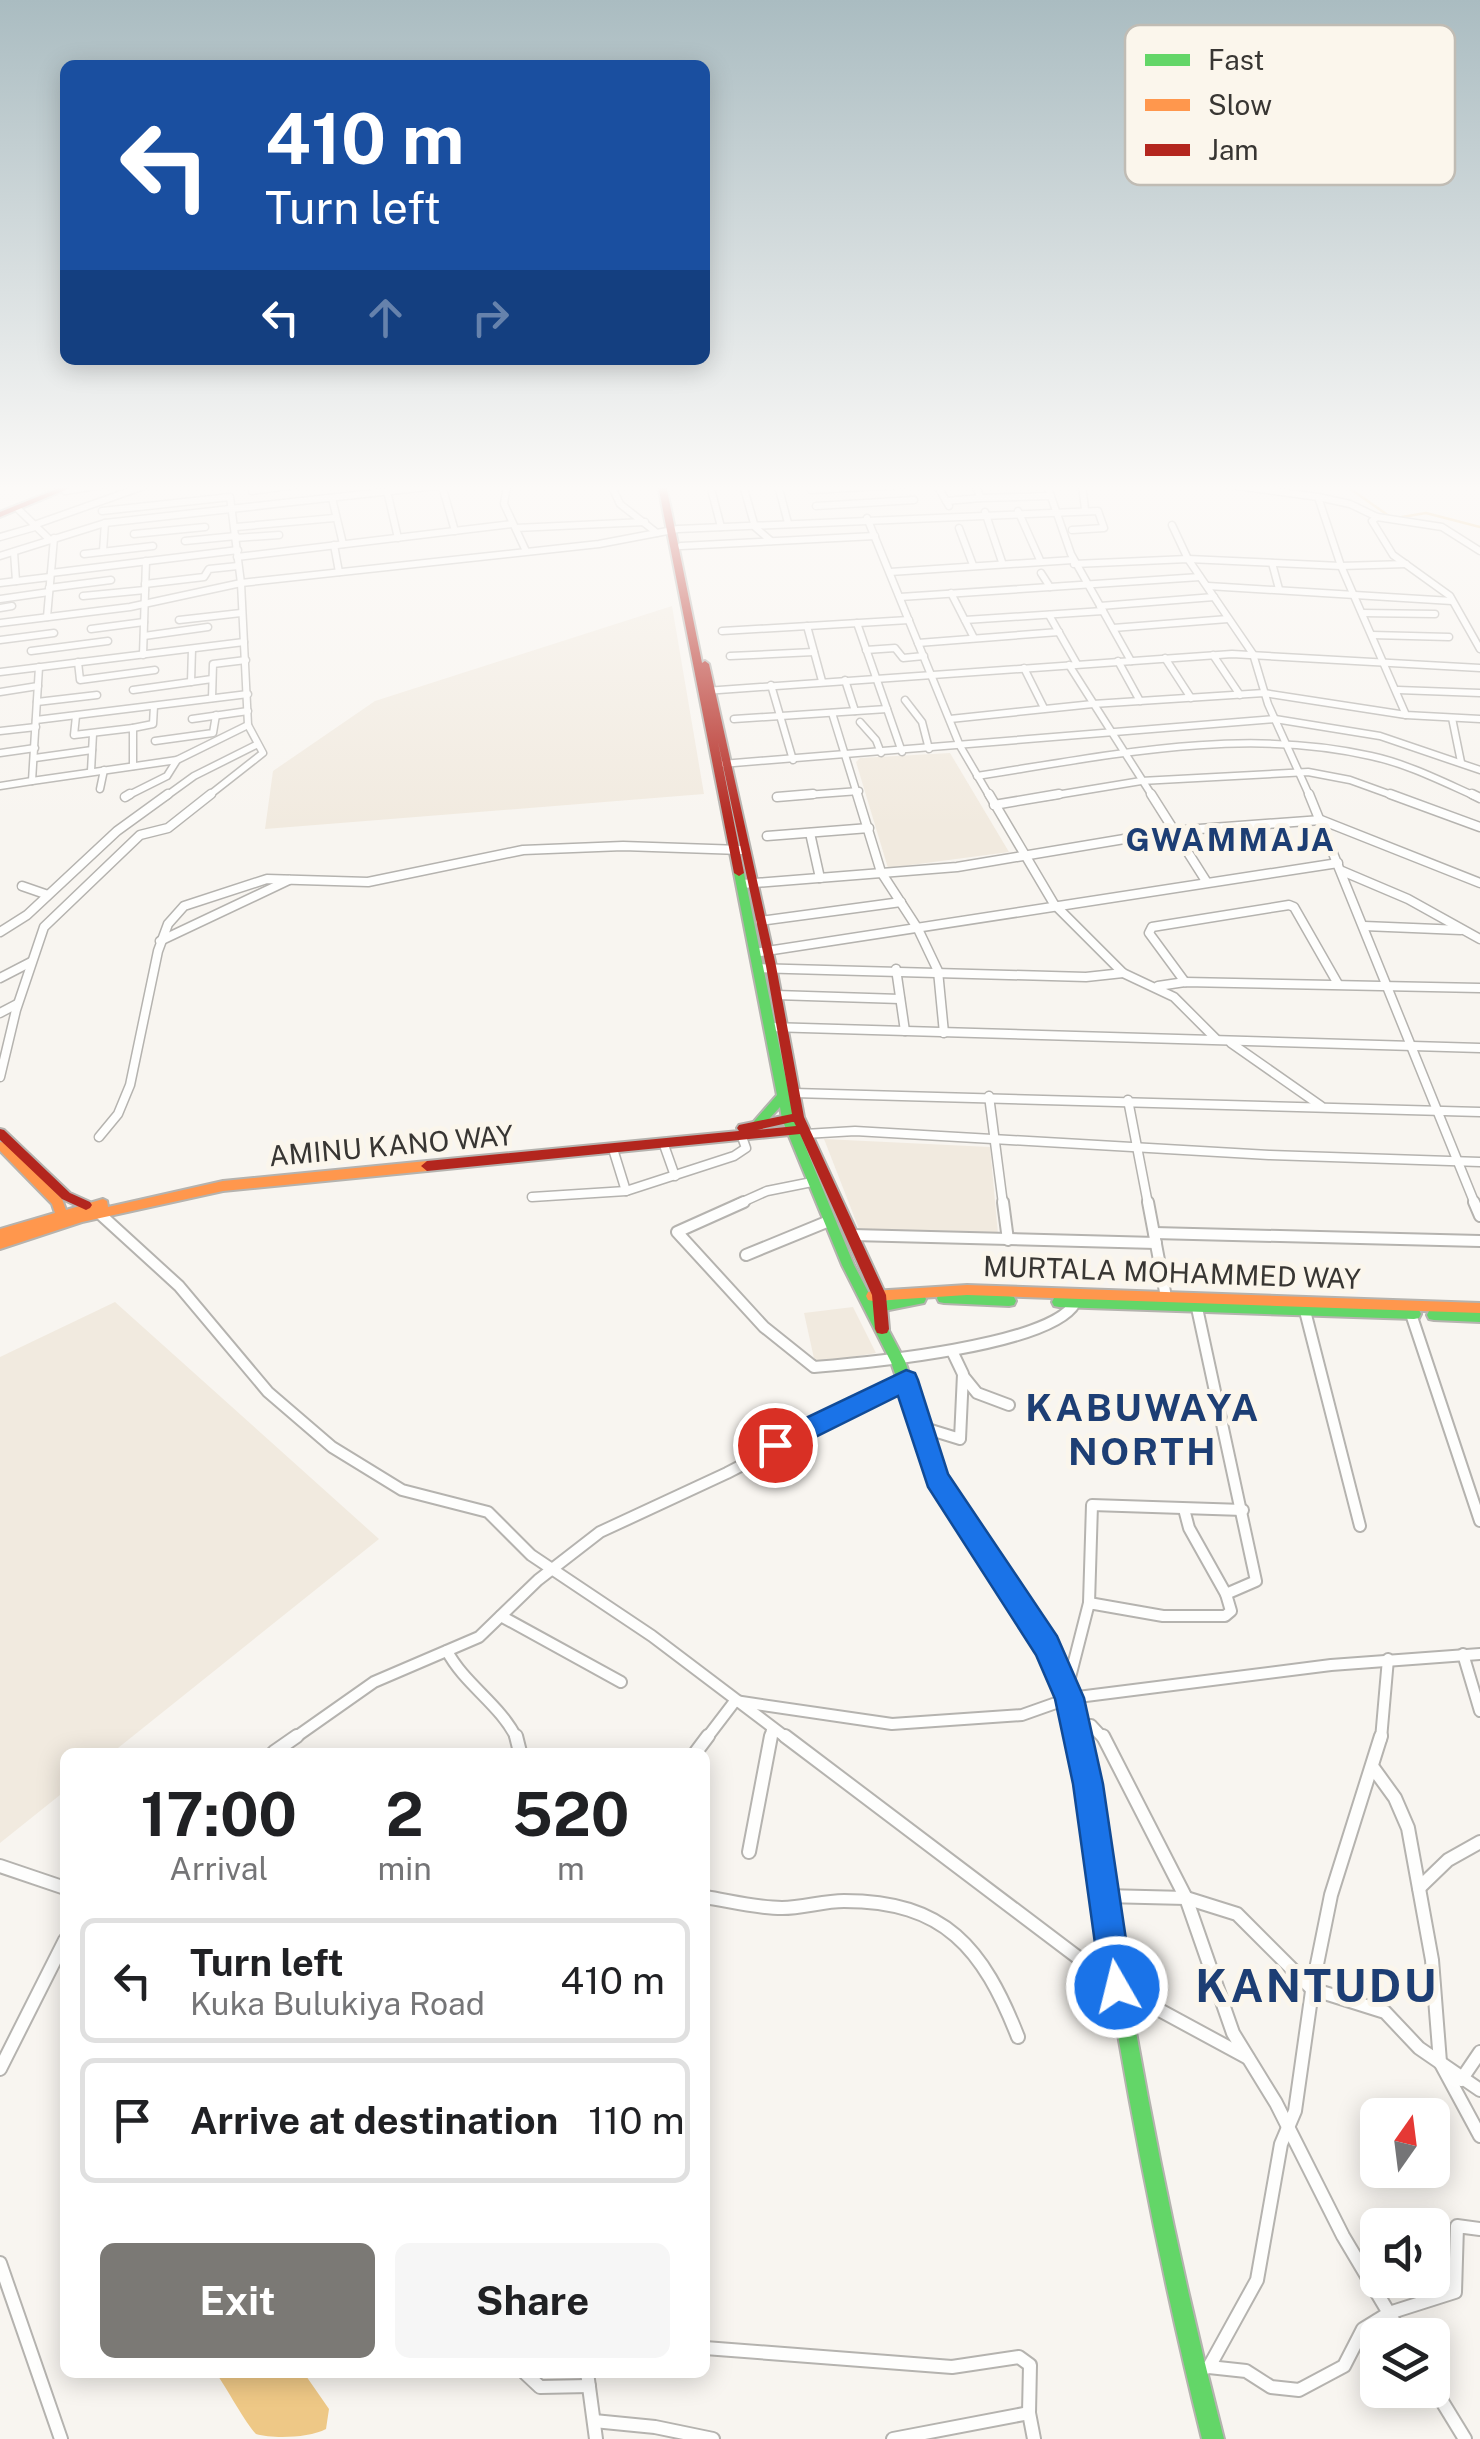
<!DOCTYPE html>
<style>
:root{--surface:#fff;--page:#f6f6f6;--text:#202124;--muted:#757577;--line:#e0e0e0;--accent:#7b7975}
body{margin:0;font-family:"Public Sans",sans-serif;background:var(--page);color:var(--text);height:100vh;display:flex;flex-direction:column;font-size:38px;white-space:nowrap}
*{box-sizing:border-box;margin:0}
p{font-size:32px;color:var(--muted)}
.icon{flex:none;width:55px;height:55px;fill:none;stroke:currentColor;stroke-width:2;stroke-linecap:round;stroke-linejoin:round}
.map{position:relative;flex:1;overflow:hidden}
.panel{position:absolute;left:60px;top:1748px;width:650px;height:630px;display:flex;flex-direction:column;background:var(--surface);border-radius:15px;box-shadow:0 5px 25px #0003}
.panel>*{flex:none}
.hud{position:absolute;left:60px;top:60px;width:650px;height:305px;border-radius:15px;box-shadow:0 5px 25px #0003;background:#1a4fa0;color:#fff;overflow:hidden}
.needle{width:65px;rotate:14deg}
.fabs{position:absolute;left:1360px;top:2098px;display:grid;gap:20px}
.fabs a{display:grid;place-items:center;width:90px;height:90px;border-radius:15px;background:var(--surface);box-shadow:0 5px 25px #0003;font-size:50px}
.pin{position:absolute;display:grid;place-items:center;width:85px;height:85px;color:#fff;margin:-42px;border:5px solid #fff;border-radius:50%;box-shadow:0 2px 10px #0007}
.me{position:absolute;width:110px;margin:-55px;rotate:352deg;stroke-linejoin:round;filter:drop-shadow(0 0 8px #0008)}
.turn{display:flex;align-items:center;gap:35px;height:210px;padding:0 40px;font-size:45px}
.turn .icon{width:130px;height:130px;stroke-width:2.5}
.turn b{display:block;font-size:70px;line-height:85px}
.lanes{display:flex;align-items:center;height:95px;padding:0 40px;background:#0003;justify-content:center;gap:50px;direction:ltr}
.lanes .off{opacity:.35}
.eta{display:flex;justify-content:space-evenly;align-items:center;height:170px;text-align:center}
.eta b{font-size:60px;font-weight:700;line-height:70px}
.cta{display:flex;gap:20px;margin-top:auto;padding:20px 40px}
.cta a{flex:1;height:115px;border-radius:15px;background:var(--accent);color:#fff;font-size:40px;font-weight:700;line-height:115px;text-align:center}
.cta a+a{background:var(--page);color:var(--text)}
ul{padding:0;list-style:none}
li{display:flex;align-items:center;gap:30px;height:125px;margin:0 20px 15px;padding:0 20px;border:5px solid var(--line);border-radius:15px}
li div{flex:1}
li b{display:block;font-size:38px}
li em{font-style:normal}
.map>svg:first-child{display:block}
.built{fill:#f1eadf}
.water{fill:#eec886}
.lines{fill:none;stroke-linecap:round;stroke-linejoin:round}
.stream{stroke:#eec886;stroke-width:2.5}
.street-far3-casing{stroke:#b5b3af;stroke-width:9}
.street-far2-casing{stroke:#b5b3af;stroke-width:11}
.street-far1-casing{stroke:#b5b3af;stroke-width:14}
.street-casing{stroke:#b5b3af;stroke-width:16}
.fast-casing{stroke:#b5b3af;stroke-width:4}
.slow-casing{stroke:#b5b3af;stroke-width:4}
.jam-casing{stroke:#b5b3af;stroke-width:4}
.street-far3{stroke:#fefefd;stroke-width:6}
.street-far2{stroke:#fefefd;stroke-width:8}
.street-far1{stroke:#fefefd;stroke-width:10}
.street{stroke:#fefefd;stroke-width:12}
.fast{fill:#63d668;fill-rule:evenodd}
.slow{fill:#ff974d;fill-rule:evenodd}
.jam{fill:#b3261e;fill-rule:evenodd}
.route{fill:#1a73e8;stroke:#114b97;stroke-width:2.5}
.labels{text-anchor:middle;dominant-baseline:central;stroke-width:10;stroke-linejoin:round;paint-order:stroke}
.street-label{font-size:28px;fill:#383633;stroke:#fbf6ec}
.far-district-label{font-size:32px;font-weight:bold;letter-spacing:2.5px;fill:#1d3e74;stroke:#fbf6ec}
.district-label{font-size:38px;font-weight:bold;letter-spacing:2.5px;fill:#1d3e74;stroke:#fbf6ec}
.near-district-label{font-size:45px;font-weight:bold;letter-spacing:2.5px;fill:#1d3e74;stroke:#fbf6ec}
.key{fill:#fbf6ec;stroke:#c0bcb4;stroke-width:2.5}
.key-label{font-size:28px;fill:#383633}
</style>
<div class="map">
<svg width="1480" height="2439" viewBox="0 0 1480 2439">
<rect width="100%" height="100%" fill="#f8f5f0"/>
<g class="built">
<polygon points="672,606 704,794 265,829 273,771 375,701"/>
<polygon points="950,753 1009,852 888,868 856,762 860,758"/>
<polygon points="824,1139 990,1147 998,1234 859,1229"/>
<polygon points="115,1302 379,1539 113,1752 65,1752 65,1791 0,1843 0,1357"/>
<polygon points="853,1307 876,1353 815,1363 804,1313"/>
</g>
<path class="water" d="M 216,2373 L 304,2373 L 329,2409 L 326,2429 C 309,2438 273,2439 256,2434 C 246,2424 226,2387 216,2373 Z"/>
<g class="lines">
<g class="stream">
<polyline points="32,485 66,494 125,485"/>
<polyline points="240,485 257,488"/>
<polyline points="1335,485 1349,488 1389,516"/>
<polyline points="1396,518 1426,513 1480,527"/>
</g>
<defs>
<g id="street-far3">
<polyline points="507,485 504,504 526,551"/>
<polyline points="611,485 620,504 657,533"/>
<polyline points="710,485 721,527"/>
<polyline points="743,485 755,527 771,541"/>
<polyline points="778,485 788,523"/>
<polyline points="937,485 949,506"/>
<polyline points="1047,485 1071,554 1131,661"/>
<polyline points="1082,485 1085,509"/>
<polyline points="1229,485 1318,497 1350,504 1377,517 1442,527 1480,551"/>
<polyline points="442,486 455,531"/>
<polyline points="811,490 903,485"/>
<polyline points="65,491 101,485"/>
<polyline points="252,491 295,485"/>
<polyline points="387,491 398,538"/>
<polyline points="1318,497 1341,566 1406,715"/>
<polyline points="332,498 343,544"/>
<polyline points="981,498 1049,496"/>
<polyline points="946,501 981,498 975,485"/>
<polyline points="816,506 914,500"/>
<polyline points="18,509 50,540"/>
<polyline points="102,511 230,497 241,583 248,725 263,753 207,797"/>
<polyline points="1018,511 1040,560"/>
<polyline points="985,512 1002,562"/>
<polyline points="1377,517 1372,521 1393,555 1450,596 1480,649"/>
<polyline points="867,518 960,746 990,797"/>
<polyline points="34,525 147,485"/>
<polyline points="1172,525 1188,559 1253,654 1268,704 1310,797"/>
<polyline points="236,527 334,518"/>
<polyline points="516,528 645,522"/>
<polyline points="959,528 973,565"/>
<polyline points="134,534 205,527"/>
<polyline points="0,537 35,527"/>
<polyline points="236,538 279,535"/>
<polyline points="185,541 236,536"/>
<polyline points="334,545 339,572"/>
<polyline points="681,546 875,536"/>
<polyline points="103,551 105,523"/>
<polyline points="14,552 16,581"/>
<polyline points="84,554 153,546"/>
<polyline points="0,556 105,523 445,485"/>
<polyline points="237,557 512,524"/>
<polyline points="1272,563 1279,589"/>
<polyline points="1074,564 1188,559 1341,566 1406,564"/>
<polyline points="890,572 1073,560"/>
<polyline points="51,573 238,550"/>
<polyline points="1041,573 1050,587"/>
<polyline points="0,583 50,577"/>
<polyline points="145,584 204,577 209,569 238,566"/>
<polyline points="1208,586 1452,601"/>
<polyline points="49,588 111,580"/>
<polyline points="951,593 974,638"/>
<polyline points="83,596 145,590"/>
<polyline points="900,597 1200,577"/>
<polyline points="0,599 49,592"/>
<polyline points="1100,606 1214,597"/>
<polyline points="0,608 12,606"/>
<polyline points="1362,613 1435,614"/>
<polyline points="1049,615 1077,664"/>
<polyline points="47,617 54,538"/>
<polyline points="179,620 241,613"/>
<polyline points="965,620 1103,611"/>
<polyline points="0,623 130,607 241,583 599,544 678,529 1098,511 1104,528 1072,530"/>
<polyline points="857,623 902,752"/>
<polyline points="807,626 822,681"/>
<polyline points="1113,628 1228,619"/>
<polyline points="91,629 144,622"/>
<polyline points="722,631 909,620"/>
<polyline points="1372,635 1449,637"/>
<polyline points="144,636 208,627"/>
<polyline points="0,640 54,633"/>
<polyline points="918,643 1059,632"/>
<polyline points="866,650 895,648 903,658 924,656"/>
<polyline points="31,651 108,641"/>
<polyline points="143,655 146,561"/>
<polyline points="1213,655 1240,695"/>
<polyline points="730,656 814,652"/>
<polyline points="1165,658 1191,698"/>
<polyline points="1118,661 1140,701"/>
<polyline points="78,662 80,680 155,670"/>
<polyline points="1069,665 1153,797"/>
<polyline points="39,667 32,781 177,760 248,725"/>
<polyline points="1024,668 1044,708"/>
<polyline points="0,672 244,642"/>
<polyline points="845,680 855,711"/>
<polyline points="191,682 192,649"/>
<polyline points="771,685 793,760"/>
<polyline points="133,690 212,679"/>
<polyline points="1398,690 1480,693"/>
<polyline points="705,691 1232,654 1480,668"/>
<polyline points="0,692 38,686"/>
<polyline points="212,698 213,664 246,660"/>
<polyline points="905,700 922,722 929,749"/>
<polyline points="37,702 97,695"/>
<polyline points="832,713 858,797"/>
<polyline points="76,716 74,735 133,728 133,766"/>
<polyline points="1452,718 1461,762"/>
<polyline points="192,719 248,711"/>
<polyline points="734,719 887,709"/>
<polyline points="950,719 1093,704 1264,693 1406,715 1480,719"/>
<polyline points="36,720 248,694"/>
<polyline points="860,722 876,740 881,753"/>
<polyline points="133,728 153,724 154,706"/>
<polyline points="0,731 36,727"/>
<polyline points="155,741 213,733 216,715"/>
<polyline points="0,753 35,748"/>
<polyline points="35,758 92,750"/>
<polyline points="722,764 1275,719 1380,736 1480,770"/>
<polyline points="91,771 93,734"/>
<path d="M 977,776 C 1105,756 1242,726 1371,756 C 1408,764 1443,782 1477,797"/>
<polyline points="0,786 32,781"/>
<polyline points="100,789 104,770"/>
<polyline points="125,797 167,776 177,760"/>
<polyline points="165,797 194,776 256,745"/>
<polyline points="779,797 859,791"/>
<polyline points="1044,797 1141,781 1308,772 1350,780 1397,797"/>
</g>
<g id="street-far2">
<polyline points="857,794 881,872 918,929 938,971 944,1033"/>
<polyline points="989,794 1054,904 1123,973 1174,997 1216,1039"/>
<polyline points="1151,794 1206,881"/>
<polyline points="1309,794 1475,1204"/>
<polyline points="1390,794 1480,827"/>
<polyline points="1472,794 1480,798"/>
<polyline points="125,797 130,794"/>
<polyline points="777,797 813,794"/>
<polyline points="994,805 1059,794"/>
<polyline points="810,833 820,878"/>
<polyline points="767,836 869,828"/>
<polyline points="1342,871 1408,899 1480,939"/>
<polyline points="742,884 957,867 1172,831 1321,820 1480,883"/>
<polyline points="22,886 48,895"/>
<polyline points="760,921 901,902"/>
<polyline points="1364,926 1461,930"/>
<polyline points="0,932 27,915 117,831 168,794"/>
<polyline points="160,941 289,880"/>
<polyline points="754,953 1338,863"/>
<polyline points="757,968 1086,977 1123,973"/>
<polyline points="896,969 905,1031"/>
<polyline points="0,978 31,962"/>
<polyline points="1185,982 1149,933 1152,927 1289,905 1294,907 1338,984"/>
<polyline points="1158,986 1185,982 1480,988"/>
<polyline points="776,995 900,999"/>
<polyline points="0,1013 17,1004"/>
<polyline points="769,1027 1480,1048"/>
<polyline points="1231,1043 1321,1106"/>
<polyline points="0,1077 16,1010 44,927 140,835 168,828 211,794"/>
<polyline points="794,1093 1480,1112"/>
<polyline points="989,1096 1003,1204"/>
<polyline points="1128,1100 1148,1204"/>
<polyline points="805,1134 855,1131 1269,1155 1480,1162"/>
<polyline points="99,1137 118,1114 130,1085 158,951 168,924 184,906 267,879 368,882 523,850 623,846 741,850"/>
<polyline points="664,1145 675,1176"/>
<polyline points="613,1149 626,1191"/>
<polyline points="532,1197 626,1191 734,1156 746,1148 742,1137"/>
<polyline points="738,1204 767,1191 812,1182"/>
</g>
<g id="street-far1">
<path d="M 744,1202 L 677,1232 L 764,1327 L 814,1367 C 864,1363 1051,1346 1075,1303"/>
<polyline points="1003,1202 1008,1240"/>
<polyline points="1148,1202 1166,1297"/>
<polyline points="1474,1202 1480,1216"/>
<polyline points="99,1213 179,1286 268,1392 332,1447 402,1490 488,1512 531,1555 652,1636 788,1739"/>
<polyline points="1154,1233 1480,1241"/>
<polyline points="853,1235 1156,1243"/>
<polyline points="746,1255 829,1221"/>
<polyline points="1305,1311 1360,1526"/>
<polyline points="1411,1314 1480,1521"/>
<polyline points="964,1377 977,1393 1009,1405"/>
<polyline points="921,1427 960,1439 963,1374 952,1351"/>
<polyline points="1184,1509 1189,1528 1226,1594"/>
<polyline points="1089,1603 1092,1505 1243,1510"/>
<polyline points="501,1616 621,1682"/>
<path d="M 447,1651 C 465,1685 500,1704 517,1739"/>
<polyline points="1463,1654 1480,1711"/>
<polyline points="1067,1689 1089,1603 1163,1616 1225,1616 1231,1611 1226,1594 1256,1581 1197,1308"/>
<polyline points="1076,1727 1091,1725 1104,1739"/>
<polyline points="293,1739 374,1682 479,1637 538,1580 600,1532 727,1473 906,1381"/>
<polyline points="706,1739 735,1701 892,1724 1022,1715 1070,1698 1331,1665 1480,1654"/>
<polyline points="770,1739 772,1730"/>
<polyline points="1381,1739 1388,1659"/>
</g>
<g id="street">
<polyline points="516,1736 520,1752"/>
<polyline points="785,1736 1117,1987 1248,2058"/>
<polyline points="1103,1736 1186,1898 1233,2033 1276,2103 1343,2236 1402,2335"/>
<polyline points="274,1752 297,1736"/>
<polyline points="696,1752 708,1736"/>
<polyline points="1374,1769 1395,1798 1408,1828 1432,1960 1440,2062 1480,2136"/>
<polyline points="749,1852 771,1736"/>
<polyline points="0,1866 65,1888"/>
<polyline points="1419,1888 1448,1860 1480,1842"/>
<polyline points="1104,1896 1186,1898 1237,1914 1312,1989 1385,2012 1419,2048 1480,2090"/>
<path d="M 705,1897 C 730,1901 756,1908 782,1908 C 803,1908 823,1901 844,1901 C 945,1901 983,1948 1018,2037"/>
<polyline points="0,2069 65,1940"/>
<polyline points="1461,2080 1480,2052"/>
<polyline points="0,2263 61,2439"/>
<polyline points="705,2348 952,2367 1019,2357 1030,2365 1029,2413 1034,2439"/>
<polyline points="1209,2367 1246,2371 1271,2387 1299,2390 1344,2366 1363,2329 1389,2313 1455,2292 1457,2226 1480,2229"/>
<polyline points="1195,2371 1209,2367 1257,2280 1281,2144 1295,2111 1313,1984 1331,1895 1381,1736"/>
<polyline points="524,2372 540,2387 589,2386"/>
<polyline points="587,2372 596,2439"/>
<polyline points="1432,2385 1465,2439"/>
<polyline points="594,2421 655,2427 713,2439"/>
<polyline points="893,2439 1029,2413"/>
</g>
<g id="fast">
<polygon points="739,870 744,873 794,1119 854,1265 874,1303 919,1294 924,1295 926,1299 924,1303 879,1312 905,1361 943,1475 967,1514 965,1519 960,1521 955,1519 930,1478 891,1362 842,1265 782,1119 780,1107 759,1130 755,1131 749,1127 777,1095 734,873"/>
<polygon points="944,1293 1009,1296 1014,1297 1016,1301 1014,1305 1009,1306 944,1303 939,1302 937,1298 939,1294"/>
<polygon points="1059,1297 1414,1309 1419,1310 1421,1314 1419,1318 1414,1319 1059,1307 1054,1306 1052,1302 1054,1298"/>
<polygon points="1434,1310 1480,1312 1480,1322 1434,1320 1429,1319 1427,1315 1429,1311"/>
<path d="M 1098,1844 L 1104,1847 L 1107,1853 C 1136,2050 1174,2246 1224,2439 L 1202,2439 C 1154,2246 1118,2050 1089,1853 L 1092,1847 Z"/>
</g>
<g id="slow">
<polygon points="0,1142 6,1143 62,1199 66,1210 103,1199 107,1201 108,1207 223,1181 427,1161 433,1166 427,1171 223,1191 82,1222 0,1249 0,1239 2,1238 0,1239 0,1229 55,1213 52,1204 0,1151"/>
<polygon points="967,1285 1480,1303 1480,1313 967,1295 873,1301 868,1300 866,1296 868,1292 873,1291"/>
</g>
<g id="jam">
<polygon points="67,485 77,485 0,517 0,512"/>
<path d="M 658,485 L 666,485 L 702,663 L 705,661 L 709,664 L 776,966 L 804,1117 L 886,1295 L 889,1329 L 887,1333 L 882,1334 L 877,1333 L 875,1329 L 872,1295 L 800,1134 L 427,1171 L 421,1166 L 427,1161 L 739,1131 L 737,1128 L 739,1125 L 792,1114 L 766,966 L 718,742 L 744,873 L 739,876 L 734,873 ZM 794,1122 L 796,1126 L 757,1130 L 792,1122 Z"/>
<polygon points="0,1129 4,1130 70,1193 90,1202 92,1205 90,1208 86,1210 62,1199 0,1140"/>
<polygon points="960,1507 965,1509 1052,1641 1078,1698 1107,1853 1104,1859 1098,1862 1092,1859 1089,1853 1062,1699 1040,1651 955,1519 953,1514 955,1509"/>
</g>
</defs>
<use href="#street-far3" class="street-far3-casing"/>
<use href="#street-far2" class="street-far2-casing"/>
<use href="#street-far1" class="street-far1-casing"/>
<use href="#street" class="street-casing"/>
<use href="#fast" class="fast-casing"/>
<use href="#slow" class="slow-casing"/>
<use href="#jam" class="jam-casing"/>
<use href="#street-far3" class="street-far3"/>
<use href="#street-far2" class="street-far2"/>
<use href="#street-far1" class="street-far1"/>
<use href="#street" class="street"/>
<use href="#fast" class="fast"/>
<use href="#slow" class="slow"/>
<use href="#jam" class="jam"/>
</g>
<linearGradient id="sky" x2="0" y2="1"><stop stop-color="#aabcc1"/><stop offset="0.59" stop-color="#fcfaf8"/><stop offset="1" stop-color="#fcfaf8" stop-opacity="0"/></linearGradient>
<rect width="1480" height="827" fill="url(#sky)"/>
<polygon class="route" points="906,1370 915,1373 918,1380 948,1474 1057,1636 1084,1698 1103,1784 1133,1987 1129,1999 1117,2003 1105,1999 1101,1987 1073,1784 1055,1699 1036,1655 928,1487 898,1396 775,1457 766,1453 762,1445 766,1437"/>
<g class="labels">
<g class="street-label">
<text transform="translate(391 1145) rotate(-5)">AMINU KANO WAY</text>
<text transform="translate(1172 1272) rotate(2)">MURTALA MOHAMMED WAY</text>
</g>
<g class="far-district-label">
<text x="1231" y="839">GWAMMAJA</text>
</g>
<g class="district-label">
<text x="1143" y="1407">KABUWAYA<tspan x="1143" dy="44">NORTH</tspan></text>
</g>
<g class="near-district-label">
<text x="1317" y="1985">KANTUDU</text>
</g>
</g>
<rect x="1125" y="25" width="330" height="160" rx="15" class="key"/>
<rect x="1145" y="54" width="45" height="12" fill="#63d668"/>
<rect x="1145" y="99" width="45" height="12" fill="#ff974d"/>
<rect x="1145" y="144" width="45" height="12" fill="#b3261e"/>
<g class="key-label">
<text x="1208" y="70">Fast</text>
<text x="1208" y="115">Slow</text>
<text x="1208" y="160">Jam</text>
</g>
</svg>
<div class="fabs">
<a><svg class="needle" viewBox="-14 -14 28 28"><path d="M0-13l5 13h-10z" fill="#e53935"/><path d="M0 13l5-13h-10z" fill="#757577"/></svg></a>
<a><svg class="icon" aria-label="sound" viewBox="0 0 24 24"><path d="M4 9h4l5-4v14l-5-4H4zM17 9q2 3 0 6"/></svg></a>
<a><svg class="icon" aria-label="layers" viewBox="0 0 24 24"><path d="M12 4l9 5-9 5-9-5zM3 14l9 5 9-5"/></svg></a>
</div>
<div class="pin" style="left:775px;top:1445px;background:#d93025"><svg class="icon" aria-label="arrive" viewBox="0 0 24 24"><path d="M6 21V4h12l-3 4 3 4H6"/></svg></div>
<svg class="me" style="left:1117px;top:1987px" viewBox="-20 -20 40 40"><circle r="17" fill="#1a73e8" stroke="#fff" stroke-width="3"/><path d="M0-11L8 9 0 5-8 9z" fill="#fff"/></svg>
<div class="hud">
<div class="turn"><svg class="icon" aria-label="left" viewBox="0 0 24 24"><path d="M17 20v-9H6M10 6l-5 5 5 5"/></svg><div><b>410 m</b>Turn left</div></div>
<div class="lanes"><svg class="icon" aria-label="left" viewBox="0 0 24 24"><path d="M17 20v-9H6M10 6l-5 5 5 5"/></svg><svg class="icon off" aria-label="ahead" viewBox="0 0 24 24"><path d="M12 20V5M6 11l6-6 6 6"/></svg><svg class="icon off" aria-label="right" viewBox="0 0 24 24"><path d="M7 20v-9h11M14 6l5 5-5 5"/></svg></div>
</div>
<section class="panel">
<div class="eta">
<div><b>17:00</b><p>Arrival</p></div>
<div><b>2</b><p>min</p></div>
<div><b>520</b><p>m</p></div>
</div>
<ul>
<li><svg class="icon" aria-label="left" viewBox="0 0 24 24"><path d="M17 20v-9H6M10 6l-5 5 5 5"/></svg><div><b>Turn left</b><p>Kuka Bulukiya Road</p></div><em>410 m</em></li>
<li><svg class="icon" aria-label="arrive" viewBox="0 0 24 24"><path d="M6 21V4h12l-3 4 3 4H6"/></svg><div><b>Arrive at destination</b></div><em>110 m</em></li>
</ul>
<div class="cta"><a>Exit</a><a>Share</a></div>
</section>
</div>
